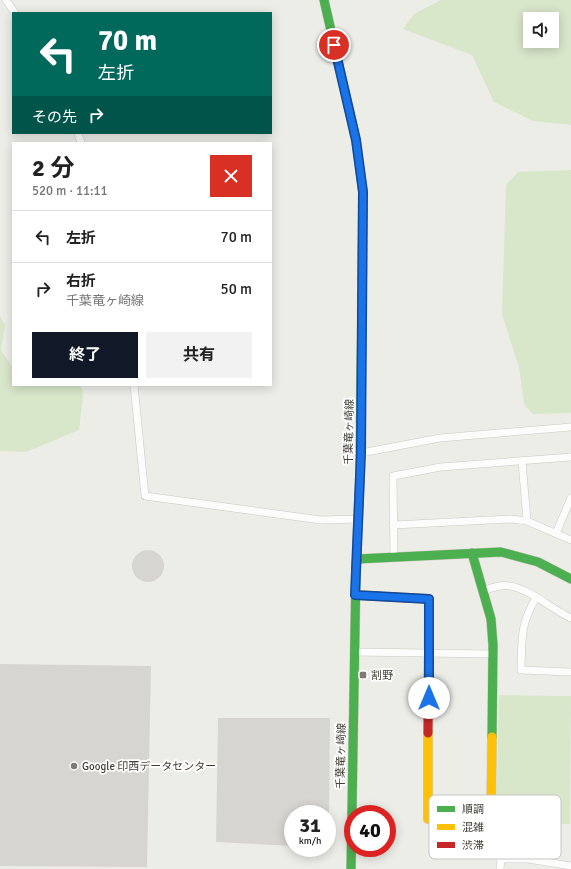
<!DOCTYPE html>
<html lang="ja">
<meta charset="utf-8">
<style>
:root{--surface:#fff;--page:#f2f2f2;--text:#222;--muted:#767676;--line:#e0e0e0;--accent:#111827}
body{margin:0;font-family:Signika,"Noto Sans JP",sans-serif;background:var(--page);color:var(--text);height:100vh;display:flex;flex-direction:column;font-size:15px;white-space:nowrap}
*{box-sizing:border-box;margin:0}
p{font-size:13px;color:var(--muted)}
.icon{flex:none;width:22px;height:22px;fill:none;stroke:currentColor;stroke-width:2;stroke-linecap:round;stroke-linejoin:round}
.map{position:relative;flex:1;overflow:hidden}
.sheet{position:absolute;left:12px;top:142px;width:260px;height:244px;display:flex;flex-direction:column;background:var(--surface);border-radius:0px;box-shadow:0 2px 10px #0003}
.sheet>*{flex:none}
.guide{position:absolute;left:12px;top:12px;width:260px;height:122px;border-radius:0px;box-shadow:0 2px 10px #0003;background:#00695c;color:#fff;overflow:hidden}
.controls{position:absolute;left:523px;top:12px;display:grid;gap:8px}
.controls a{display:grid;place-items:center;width:36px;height:36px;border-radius:0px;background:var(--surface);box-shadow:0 2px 10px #0003;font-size:20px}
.speed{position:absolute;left:284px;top:805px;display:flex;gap:8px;font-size:20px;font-weight:700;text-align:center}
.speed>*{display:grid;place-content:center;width:52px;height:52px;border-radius:50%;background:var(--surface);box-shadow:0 2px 10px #0003;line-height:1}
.speed small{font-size:10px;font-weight:400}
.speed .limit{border:6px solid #d22;background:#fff;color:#111}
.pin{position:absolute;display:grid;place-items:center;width:34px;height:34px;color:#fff;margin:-17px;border:2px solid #fff;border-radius:50%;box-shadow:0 1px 4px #0007}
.me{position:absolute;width:44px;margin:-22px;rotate:0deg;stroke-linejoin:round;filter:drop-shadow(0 0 3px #0008)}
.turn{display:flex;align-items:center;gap:14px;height:84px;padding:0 20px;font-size:18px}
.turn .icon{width:52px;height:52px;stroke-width:2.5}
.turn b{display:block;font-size:28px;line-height:34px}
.then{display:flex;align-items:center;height:38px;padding:0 20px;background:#0003;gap:8px;font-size:15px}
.round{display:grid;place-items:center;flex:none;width:42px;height:42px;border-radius:0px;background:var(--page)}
.summary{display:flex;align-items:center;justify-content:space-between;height:68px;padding:0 20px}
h1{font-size:24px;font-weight:700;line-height:30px}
.cta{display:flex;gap:8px;margin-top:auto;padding:8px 20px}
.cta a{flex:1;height:46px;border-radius:0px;background:var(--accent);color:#fff;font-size:16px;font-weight:700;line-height:46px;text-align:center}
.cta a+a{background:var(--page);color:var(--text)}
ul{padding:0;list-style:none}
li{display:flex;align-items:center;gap:12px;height:52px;padding:0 20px;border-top:1px solid var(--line)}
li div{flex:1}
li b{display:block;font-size:15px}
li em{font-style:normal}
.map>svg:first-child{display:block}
.green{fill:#d8e6ca;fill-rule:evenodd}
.building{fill:#d7d5d1}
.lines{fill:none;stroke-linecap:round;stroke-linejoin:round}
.street-casing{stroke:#c9c9c4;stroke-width:8}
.fast-casing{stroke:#cccabf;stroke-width:10}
.slow-casing{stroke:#cccabf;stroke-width:10}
.jam-casing{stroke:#cccabf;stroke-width:10}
.street{stroke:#fcfcfc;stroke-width:7}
.fast{stroke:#4caf50;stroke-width:9}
.slow{stroke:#ffc107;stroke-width:9}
.jam{stroke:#c62828;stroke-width:9}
.route-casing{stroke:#114b97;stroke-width:10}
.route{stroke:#1a73e8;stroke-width:7}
.poi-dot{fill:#7e7b74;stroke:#fff;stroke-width:1.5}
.labels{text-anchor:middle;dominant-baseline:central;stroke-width:3.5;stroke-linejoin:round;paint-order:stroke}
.street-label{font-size:11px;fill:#423e35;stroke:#fff}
.poi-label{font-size:11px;fill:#423e35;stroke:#fff;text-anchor:start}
.key{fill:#fff;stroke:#c6c5c2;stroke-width:1}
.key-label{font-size:11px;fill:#423e35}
</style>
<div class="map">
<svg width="571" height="869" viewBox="0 0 571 869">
<rect width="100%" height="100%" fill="#edede8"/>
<g class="green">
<path d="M 441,0 L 571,0 L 571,125 L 533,121 L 494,102 L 472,55 L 403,29 L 414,14 ZM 530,19 L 552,19 L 552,41 L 530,41 Z"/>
<polygon points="571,170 571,413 533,414 524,404 519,367 502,314 506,185 518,172"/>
<polygon points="0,316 5,325 1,350 13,368 13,385 81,385 83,396 79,430 26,452 0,451"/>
<polygon points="499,695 571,696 570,824 496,823"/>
</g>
<g class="building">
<circle cx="148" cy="566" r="16"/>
<polygon points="0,664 151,666 147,867 0,866"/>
<polygon points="218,718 330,718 329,814 293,814 293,846 216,842"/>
</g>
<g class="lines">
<defs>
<g id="street">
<polyline points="6,0 15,13"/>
<polyline points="78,133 81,143"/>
<polyline points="134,385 145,496 321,520 358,519"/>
<polyline points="361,453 440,438 571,427"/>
<polyline points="522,461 527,521"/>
<polyline points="393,525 511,519 527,521 571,540"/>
<polyline points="556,533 571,498"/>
<polyline points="394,558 393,476 441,467 571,457"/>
<path d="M 483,591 C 491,588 501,584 510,586 C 532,590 551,609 571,618"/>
<path d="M 536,598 C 520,624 522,640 521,670 L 571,672"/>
<polyline points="355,652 493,654"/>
<polyline points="500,869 501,859 528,859 571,866"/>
</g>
<g id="fast">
<polyline points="324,0 356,140 363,192 360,476"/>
<polyline points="472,553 491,619 493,645 492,737"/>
<polyline points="357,559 501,552 538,562 571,579"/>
<polyline points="351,869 356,570"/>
</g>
<polyline id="slow" points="428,733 428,819 491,818 492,737"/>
<g id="jam">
<polyline points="356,570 360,476"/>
<polyline points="355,595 429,599 428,733"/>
</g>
</defs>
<use href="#street" class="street-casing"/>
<use href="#fast" class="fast-casing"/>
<use href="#slow" class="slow-casing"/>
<use href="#jam" class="jam-casing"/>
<use href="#street" class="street"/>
<use href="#fast" class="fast"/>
<use href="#slow" class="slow"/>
<use href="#jam" class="jam"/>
</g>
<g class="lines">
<defs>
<polyline id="route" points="334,45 356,140 363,192 361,453 355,595 429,599 429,698"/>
</defs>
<use href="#route" class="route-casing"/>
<use href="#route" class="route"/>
</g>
<g class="poi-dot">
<rect x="359" y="671" width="8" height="8" rx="2"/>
<circle cx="74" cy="766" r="4"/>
</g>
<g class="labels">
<g class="street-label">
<text transform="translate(349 432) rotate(-89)">千葉竜ヶ崎線</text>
<text transform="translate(341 756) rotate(-89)">千葉竜ヶ崎線</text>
</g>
<g class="poi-label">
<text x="371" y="675">割野</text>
<text x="82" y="766">Google 印西データセンター</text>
</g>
</g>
<rect x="429" y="795" width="132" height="64" rx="6" class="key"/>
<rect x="437" y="806" width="18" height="6" fill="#4caf50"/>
<rect x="437" y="824" width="18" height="6" fill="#ffc107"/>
<rect x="437" y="842" width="18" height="6" fill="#c62828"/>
<g class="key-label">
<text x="462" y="813">順調</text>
<text x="462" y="831">混雑</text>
<text x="462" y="849">渋滞</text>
</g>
</svg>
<div class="controls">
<a><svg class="icon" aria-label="sound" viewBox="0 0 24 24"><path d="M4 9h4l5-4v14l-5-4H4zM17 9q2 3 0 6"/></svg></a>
</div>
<div class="speed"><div>31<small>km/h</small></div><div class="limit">40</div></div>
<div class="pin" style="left:334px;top:45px;background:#d93025"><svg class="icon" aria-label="arrive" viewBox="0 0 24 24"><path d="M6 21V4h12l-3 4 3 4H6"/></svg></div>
<svg class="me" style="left:429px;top:698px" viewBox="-20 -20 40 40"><circle r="19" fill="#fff"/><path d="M0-13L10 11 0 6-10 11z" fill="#1a73e8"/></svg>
<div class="guide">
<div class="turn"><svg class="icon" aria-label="left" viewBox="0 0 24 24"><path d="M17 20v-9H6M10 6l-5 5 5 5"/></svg><div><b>70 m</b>左折</div></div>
<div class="then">その先<svg class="icon" aria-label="right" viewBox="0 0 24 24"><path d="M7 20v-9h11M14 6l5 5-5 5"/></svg></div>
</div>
<section class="sheet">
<div class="summary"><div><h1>2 分</h1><p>520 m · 11:11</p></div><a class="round" style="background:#d93025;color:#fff"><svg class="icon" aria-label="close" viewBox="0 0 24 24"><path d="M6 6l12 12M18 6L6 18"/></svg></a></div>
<ul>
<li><svg class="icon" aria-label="left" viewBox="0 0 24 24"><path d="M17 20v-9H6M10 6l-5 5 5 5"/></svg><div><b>左折</b></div><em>70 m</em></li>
<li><svg class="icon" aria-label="right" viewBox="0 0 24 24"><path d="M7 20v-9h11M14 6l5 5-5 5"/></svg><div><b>右折</b><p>千葉竜ヶ崎線</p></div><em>50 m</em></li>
</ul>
<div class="cta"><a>終了</a><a>共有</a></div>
</section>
</div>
